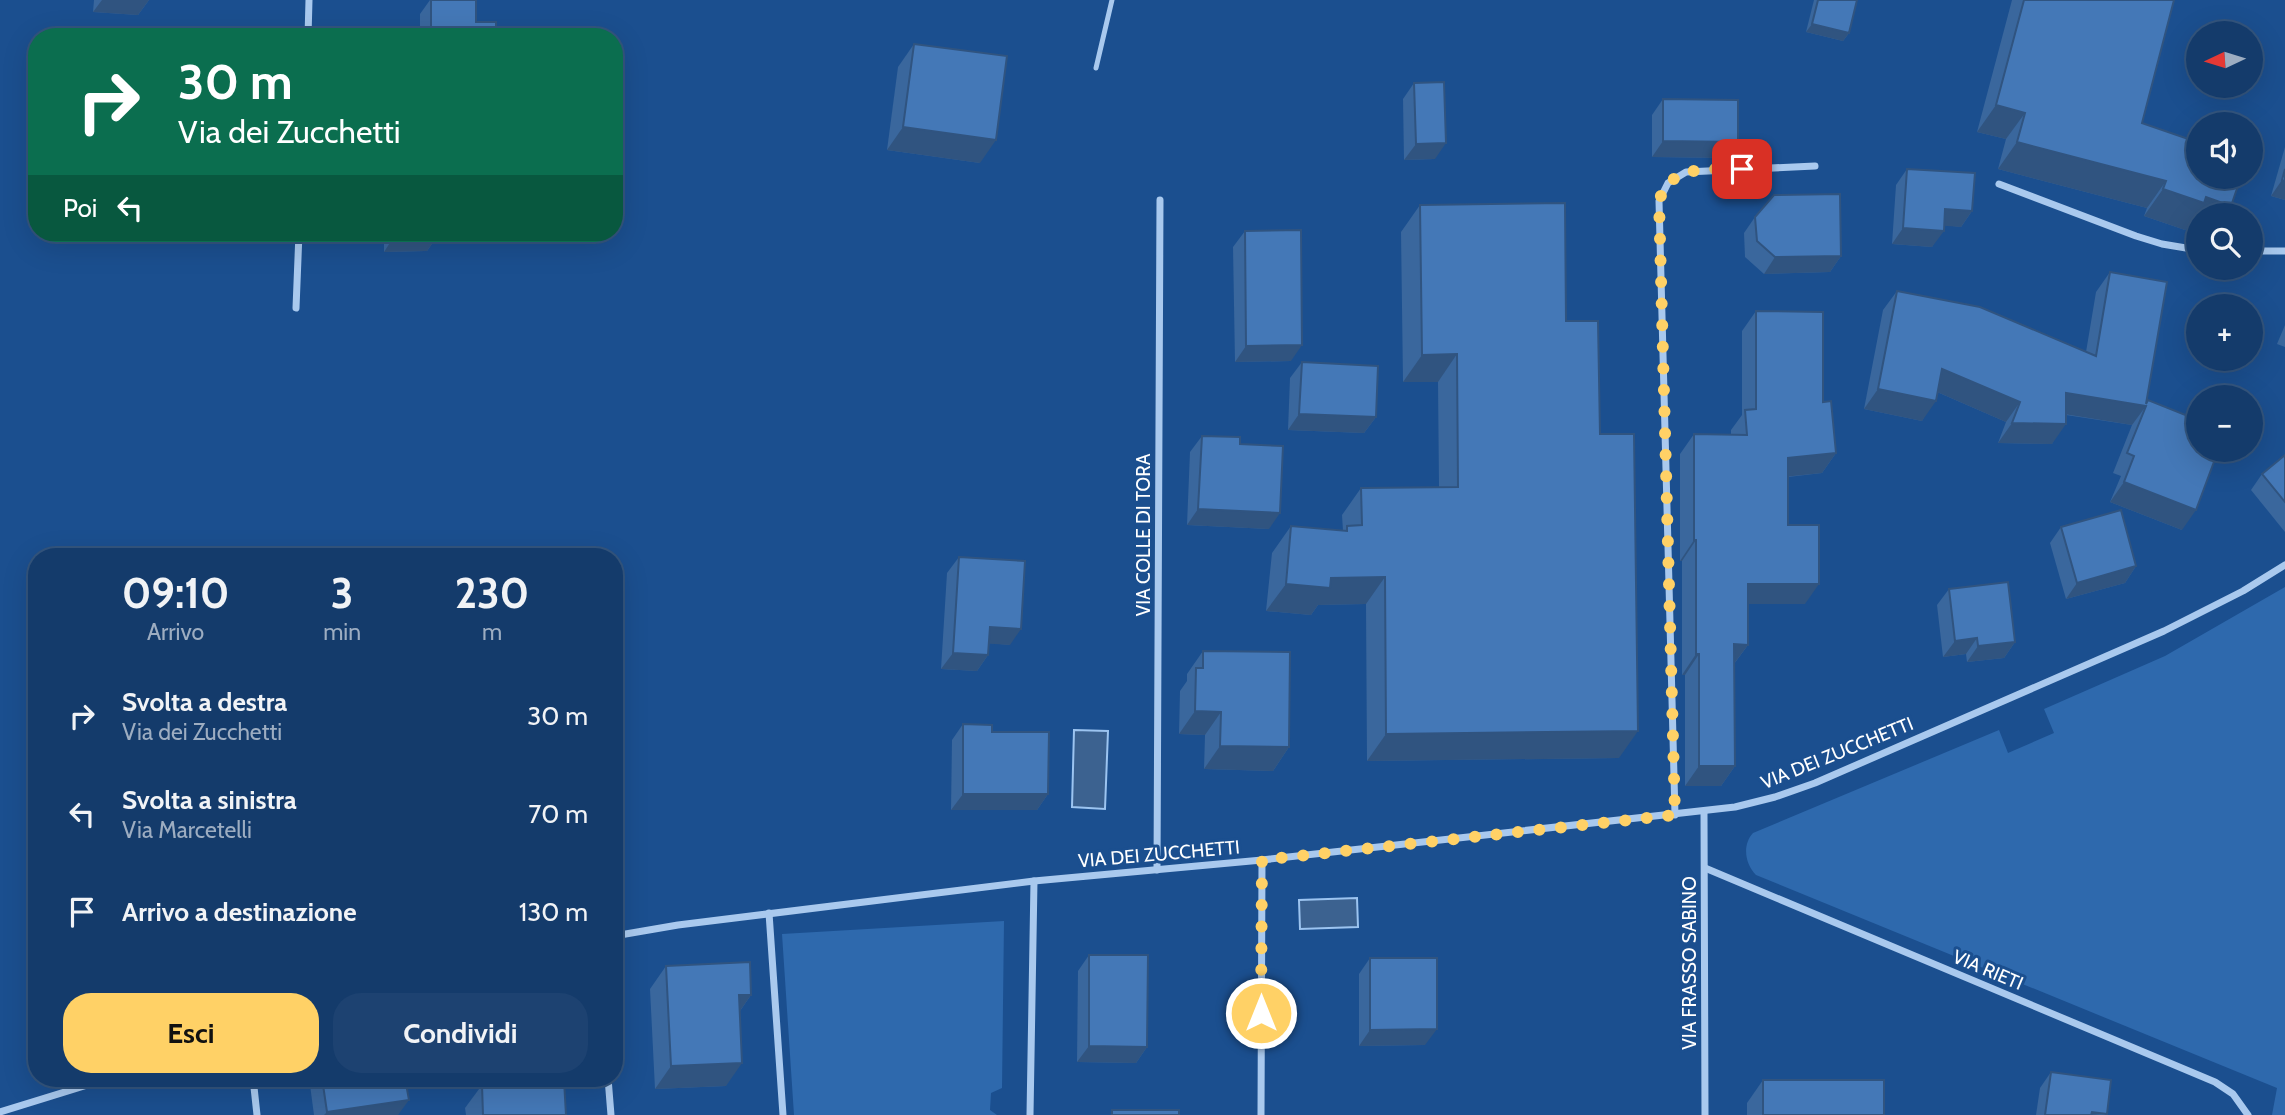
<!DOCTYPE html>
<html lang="it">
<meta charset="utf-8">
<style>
:root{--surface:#143b6b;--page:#1d4271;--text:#f1f3f6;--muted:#9dadc1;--line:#33557e;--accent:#ffd166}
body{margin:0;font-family:Cabin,sans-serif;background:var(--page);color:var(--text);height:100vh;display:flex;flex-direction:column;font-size:26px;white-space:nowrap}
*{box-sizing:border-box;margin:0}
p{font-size:23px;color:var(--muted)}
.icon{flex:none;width:38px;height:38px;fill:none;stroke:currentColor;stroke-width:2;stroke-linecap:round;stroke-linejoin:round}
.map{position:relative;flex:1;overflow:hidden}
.panel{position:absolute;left:28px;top:548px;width:595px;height:539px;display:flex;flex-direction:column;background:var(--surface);border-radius:28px;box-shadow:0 7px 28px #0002,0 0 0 2px var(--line)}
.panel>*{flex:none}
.top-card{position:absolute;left:28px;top:28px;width:595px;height:214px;border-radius:28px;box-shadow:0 7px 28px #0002,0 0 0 2px var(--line);background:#0b6e4f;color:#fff;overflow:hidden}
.needle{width:46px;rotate:266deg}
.fabs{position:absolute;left:2186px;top:21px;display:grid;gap:14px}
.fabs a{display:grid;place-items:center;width:77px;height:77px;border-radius:50%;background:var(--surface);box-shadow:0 7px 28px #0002,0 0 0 2px var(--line);font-size:35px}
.pin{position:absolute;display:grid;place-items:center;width:60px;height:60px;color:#fff;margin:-30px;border-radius:14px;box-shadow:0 4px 10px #0006}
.me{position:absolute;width:77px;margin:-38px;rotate:0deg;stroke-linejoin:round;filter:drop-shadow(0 0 5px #0008)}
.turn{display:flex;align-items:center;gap:24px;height:147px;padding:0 35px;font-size:32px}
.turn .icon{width:91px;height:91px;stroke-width:2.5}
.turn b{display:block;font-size:49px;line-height:60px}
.then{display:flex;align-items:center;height:66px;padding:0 35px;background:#0003;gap:14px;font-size:26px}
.eta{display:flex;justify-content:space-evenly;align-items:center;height:119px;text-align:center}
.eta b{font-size:42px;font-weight:700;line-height:49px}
.button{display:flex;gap:14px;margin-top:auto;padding:14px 35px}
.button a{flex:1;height:80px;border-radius:28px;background:var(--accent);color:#111;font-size:28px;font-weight:700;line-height:80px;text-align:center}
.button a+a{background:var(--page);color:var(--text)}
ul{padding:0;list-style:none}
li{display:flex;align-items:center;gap:21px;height:98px;padding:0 35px}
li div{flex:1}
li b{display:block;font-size:26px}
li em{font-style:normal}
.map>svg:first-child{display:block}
.green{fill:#2e69ad}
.water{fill:#3c6290;stroke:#9cc4f0;stroke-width:2}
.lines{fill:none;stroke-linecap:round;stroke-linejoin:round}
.service{stroke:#a9c9ee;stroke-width:5}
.minor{stroke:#a9c9ee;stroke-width:7}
.wall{fill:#3a679d}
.shaded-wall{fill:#305480}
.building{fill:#4478b7;stroke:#305480;stroke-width:2}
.route{stroke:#ffd166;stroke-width:12;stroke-dasharray:0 21.6}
.labels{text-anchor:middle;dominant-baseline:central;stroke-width:6;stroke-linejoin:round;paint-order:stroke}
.street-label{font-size:19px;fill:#fff;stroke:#1b4f8f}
</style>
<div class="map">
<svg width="2285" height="1115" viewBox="0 0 2285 1115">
<rect width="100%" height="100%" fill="#1b4f8f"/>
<g class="green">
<path d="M 2285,587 L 2285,1115 L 2272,1115 L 2277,1088 L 1756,875 C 1745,864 1742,845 1753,833 L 1999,730 L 2008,753 L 2054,733 L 2044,709 L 2165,656 Z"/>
<polygon points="1004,921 1002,1088 991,1093 990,1110 997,1115 794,1115 782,934"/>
</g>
<g class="water">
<polygon points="1074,730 1108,731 1105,809 1072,807"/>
<polygon points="1357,898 1358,927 1300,929 1299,900"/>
</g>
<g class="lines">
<polyline class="service" points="1096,68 1112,0"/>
<g class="minor">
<polyline points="308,37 309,0"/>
<polyline points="1999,184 2136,236 2162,244 2198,250"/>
<polyline points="2250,251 2285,251"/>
<polyline points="296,308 299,233"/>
<polyline points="1704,812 1705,1115"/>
<polyline points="1675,815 1659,201 1668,183 1686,172 1815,166"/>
<polyline points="1705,868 2215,1082 2233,1094 2248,1115"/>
<polyline points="1157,870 1160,200"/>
<polyline points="769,913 783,1115"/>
<polyline points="614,936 678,925 1034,881 1262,860 1735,807 1775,797 1815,783 2164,631 2243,591 2285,565"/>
<polyline points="253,1078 257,1115"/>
<polyline points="608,1078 611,1115"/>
<polyline points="0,1112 110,1078"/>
<polyline points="1030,1115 1034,881"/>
<polyline points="1261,1115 1262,860"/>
</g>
</g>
<g class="wall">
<polygon points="94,0 149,0 138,15 93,12"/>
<polygon points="430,0 476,0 476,22 496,37 420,37 420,14"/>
<polygon points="1814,0 1857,0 1849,33 1843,41 1806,32"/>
<polygon points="2012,0 2174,0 2142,123 2193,140 2198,132 2198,177 2231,206 2224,215 2198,215 2185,230 2144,216 2147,208 1998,169 2006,139 1977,132"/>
<polygon points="914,44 980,163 887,150 898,67"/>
<polygon points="1414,83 1435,159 1404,160 1403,99"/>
<polygon points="1663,99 1738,142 1727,158 1652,157 1652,115"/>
<polygon points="2285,147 2285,200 2271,196"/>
<polygon points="1907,169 1972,211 1961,227 1944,225 1932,247 1892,244 1896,185"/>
<polygon points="1420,205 1566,321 1600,434 1619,758 1367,761 1366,604 1318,605 1311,615 1266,611 1272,553 1291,526 1343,531 1342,515 1361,488 1439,487 1438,382 1403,382 1401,232"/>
<polygon points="1755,217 1841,256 1830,272 1764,274 1745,257 1744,233"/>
<polygon points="1245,231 1291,361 1235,362 1233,247"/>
<polygon points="370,233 438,233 438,235 427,251 384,252 384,234 370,234"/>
<polygon points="2110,272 2182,530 2110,502 2121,476 2113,473 2132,425 2066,415 2052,444 1998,443 2006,422 1937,392 1922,421 1864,409 1883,310 1897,291 2086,352 2096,292"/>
<polygon points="1756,311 1823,402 1836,453 1822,473 1788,477 1788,525 1805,604 1748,604 1748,645 1734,664 1735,766 1721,786 1685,786 1685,675 1682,675 1682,561 1680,561 1680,454 1694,434 1731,434 1731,430 1742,415 1742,331"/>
<polygon points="2285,325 2285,347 2277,344"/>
<polygon points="1302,362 1376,417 1364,433 1288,430 1290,378"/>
<polygon points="1202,436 1240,444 1269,529 1187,525 1190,452"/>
<polygon points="2285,455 2285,532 2251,490 2262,474"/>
<polygon points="2061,527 2136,566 2125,583 2066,599 2050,543"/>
<polygon points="959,557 1010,645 989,643 988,655 977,671 941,669 947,573"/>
<polygon points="1949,589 2015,642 2004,658 1967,662 1966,654 1943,657 1937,605"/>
<polygon points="1203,651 1289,747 1273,771 1204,769 1205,735 1179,734 1180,691 1187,681 1187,674"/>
<polygon points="963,724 992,732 1048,794 1037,810 951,810 952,740"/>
<polygon points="1089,955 1147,1047 1136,1063 1077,1062 1078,971"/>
<polygon points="1370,958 1425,1045 1359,1046 1359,974"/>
<polygon points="666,966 751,995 740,1011 726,1086 655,1089 650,989"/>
<polygon points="2051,1072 2106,1115 2036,1115 2040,1088"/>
<polygon points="315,1078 405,1078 398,1115 314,1115 310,1085"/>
<polygon points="1763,1080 1884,1115 1747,1115 1747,1103"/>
<polygon points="482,1085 566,1115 466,1115 465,1108"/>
</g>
<g class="shaded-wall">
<polygon points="102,0 149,0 138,15 93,12"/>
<polygon points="1812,24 1849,33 1843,41 1806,32"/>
<polygon points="1996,105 2025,113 2006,139 1977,132"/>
<polygon points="903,127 996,140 980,163 887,150"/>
<polygon points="1663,141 1738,142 1727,158 1652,157"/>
<polygon points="2017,142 2166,181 2147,208 1998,169"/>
<polygon points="1446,143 1435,159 1404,160 1416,144"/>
<polygon points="2282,180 2285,181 2285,200 2271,196"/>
<polygon points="2163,189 2206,197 2231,206 2224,215 2198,215 2198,228 2189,225 2185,230 2144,216"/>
<polygon points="1945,209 1972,211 1961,227 1934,225"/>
<polygon points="1903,228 1944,231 1932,247 1892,244"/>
<polygon points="371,233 385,233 384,234 370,234"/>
<polygon points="395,235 438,235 427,251 384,252"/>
<polygon points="1841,256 1830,272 1764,274 1775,257"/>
<polygon points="1302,345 1291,361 1235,362 1246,346"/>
<polygon points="1457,354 1438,382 1403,382 1422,355"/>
<polygon points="1942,369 2020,402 2006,422 1928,388"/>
<polygon points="1878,389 1936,401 1922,421 1864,409"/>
<polygon points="2066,393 2146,406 2132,425 2052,412"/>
<polygon points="1299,414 1376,417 1364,433 1288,430"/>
<polygon points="2012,423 2066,424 2052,444 1998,443"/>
<polygon points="1836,453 1822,473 1774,478 1788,458"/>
<polygon points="2124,482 2196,510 2182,530 2110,502"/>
<polygon points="1198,509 1280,513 1269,529 1187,525"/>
<polygon points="1694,540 1696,540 1682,561 1680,561"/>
<polygon points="2136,566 2125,583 2066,599 2077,583"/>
<polygon points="1385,577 1366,604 1318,605 1311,615 1266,611 1286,584 1331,578"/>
<polygon points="1748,584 1819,584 1805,604 1734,604"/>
<polygon points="990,627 1021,629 1010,645 979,643"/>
<polygon points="1977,638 1966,654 1943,657 1955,641"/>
<polygon points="2015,642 2004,658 1967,662 1978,646"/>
<polygon points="1734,644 1748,645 1733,665"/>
<polygon points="953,653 988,655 977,671 941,669"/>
<polygon points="1696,654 1699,654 1685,675 1682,675"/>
<polygon points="1195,711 1221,712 1205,735 1179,734"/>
<polygon points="1638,731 1619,758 1367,761 1386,734"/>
<polygon points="1220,746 1289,747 1273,771 1204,769"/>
<polygon points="1699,766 1735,766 1721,786 1685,786"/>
<polygon points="963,794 1048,794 1037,810 951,810"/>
<polygon points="739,995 751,995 735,1018"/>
<polygon points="1437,1029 1425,1045 1359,1046 1370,1030"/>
<polygon points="1089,1046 1147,1047 1136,1063 1077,1062"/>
<polygon points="742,1063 726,1086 655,1089 671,1066"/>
<polygon points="409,1100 398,1115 324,1115 327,1112"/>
<polygon points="2092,1112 2107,1114 2090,1115"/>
</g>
<g class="building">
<polygon points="431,0 476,0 476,22 496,22 496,37 431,37"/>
<polygon points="1818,0 1857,0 1849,33 1812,24"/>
<polygon points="2024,0 2174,0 2142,123 2197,142 2198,140 2198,177 2241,177 2231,206 2206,197 2204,203 2163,189 2166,181 2017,142 2025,113 1996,105"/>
<polygon points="914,44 1007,56 996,140 903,127"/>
<polygon points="1444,82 1446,143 1416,144 1414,83"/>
<polygon points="1663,99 1738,100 1738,142 1663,141"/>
<polygon points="1907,169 1975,173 1972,211 1945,209 1944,231 1903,228"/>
<polygon points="2285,169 2285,181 2282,180"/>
<polygon points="1840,194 1841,256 1775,257 1757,241 1755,217 1774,195"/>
<polygon points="1565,203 1566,321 1598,321 1600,434 1634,434 1638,731 1386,734 1385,577 1331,578 1330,588 1286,584 1291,526 1347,531 1347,526 1362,525 1361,488 1458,487 1457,354 1422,355 1420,205"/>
<polygon points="1301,230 1302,345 1246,346 1245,231"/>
<rect x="395" y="233" width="43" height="2"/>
<polygon points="2110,272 2167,282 2146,404 2148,400 2198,420 2198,450 2214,450 2218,451 2196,510 2124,482 2134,456 2127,453 2146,406 2066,393 2066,424 2012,423 2020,402 1942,369 1936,401 1878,389 1897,291 1980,307 2096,356"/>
<polygon points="1756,311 1823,312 1823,402 1831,401 1836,453 1788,458 1788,525 1819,525 1819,584 1748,584 1748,645 1734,644 1735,766 1699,766 1699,654 1696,654 1696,540 1694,540 1694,434 1747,435 1745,410 1756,409"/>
<polygon points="1302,362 1378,366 1376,417 1299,414"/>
<polygon points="1202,436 1240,437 1240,444 1283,446 1280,513 1198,509"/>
<polygon points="2285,455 2285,502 2262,474"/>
<polygon points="2121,510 2136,566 2077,583 2061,527"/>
<polygon points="959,557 1025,561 1021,629 990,627 988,655 953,653"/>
<polygon points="2008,582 2015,642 1978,646 1977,638 1955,641 1949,589"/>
<polygon points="1203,651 1290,652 1289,747 1220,746 1221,712 1195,711 1196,668 1203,668"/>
<polygon points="963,724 992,725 992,732 1049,732 1048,794 963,794"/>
<polygon points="1089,955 1148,955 1147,1047 1089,1046"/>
<polygon points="1370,958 1437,958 1437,1029 1370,1030"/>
<polygon points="750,962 751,995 739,995 742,1063 671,1066 666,966"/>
<polygon points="2051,1072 2111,1080 2107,1114 2092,1112 2091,1115 2045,1115"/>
<polygon points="322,1078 405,1078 409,1100 327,1112"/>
<polygon points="564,1080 566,1115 483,1115 482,1085"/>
<rect x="1763" y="1080" width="121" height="35"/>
<rect x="1112" y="1110" width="67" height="5"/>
</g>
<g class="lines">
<path class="route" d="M 1261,1013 L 1262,860 L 1675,815 L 1659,201 C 1671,163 1709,170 1742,169"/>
</g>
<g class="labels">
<g class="street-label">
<text transform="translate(1143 535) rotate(-90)">VIA COLLE DI TORA</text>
<text transform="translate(1837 753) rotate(-22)">VIA DEI ZUCCHETTI</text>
<text transform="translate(1159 854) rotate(-5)">VIA DEI ZUCCHETTI</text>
<text transform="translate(1689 963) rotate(-90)">VIA FRASSO SABINO</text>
<text transform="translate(1988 970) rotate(23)">VIA RIETI</text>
</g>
</g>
</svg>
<div class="fabs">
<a><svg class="needle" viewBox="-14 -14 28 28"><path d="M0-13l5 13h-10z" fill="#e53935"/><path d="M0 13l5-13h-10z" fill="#9dadc1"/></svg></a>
<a><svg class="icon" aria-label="sound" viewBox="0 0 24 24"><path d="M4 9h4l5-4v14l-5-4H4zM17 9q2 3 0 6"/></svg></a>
<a><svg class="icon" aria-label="search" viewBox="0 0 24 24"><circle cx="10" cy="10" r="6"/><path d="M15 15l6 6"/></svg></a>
<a>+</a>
<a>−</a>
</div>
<div class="pin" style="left:1742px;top:169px;background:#d93025"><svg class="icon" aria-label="arrive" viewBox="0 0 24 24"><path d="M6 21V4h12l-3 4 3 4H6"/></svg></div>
<svg class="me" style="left:1261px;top:1013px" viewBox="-20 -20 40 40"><circle r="17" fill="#ffd166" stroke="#fff" stroke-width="3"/><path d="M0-11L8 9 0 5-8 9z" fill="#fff"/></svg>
<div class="top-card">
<div class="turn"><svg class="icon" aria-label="right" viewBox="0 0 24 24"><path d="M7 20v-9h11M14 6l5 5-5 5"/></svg><div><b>30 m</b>Via dei Zucchetti</div></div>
<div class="then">Poi<svg class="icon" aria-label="left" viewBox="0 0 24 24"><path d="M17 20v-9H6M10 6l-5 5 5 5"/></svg></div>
</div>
<section class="panel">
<div class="eta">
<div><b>09:10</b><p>Arrivo</p></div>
<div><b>3</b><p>min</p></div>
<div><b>230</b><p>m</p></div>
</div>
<ul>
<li><svg class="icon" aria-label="right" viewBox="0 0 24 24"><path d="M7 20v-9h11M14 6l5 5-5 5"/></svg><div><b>Svolta a destra</b><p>Via dei Zucchetti</p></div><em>30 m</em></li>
<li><svg class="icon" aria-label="left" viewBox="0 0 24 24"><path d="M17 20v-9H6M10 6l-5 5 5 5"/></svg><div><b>Svolta a sinistra</b><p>Via Marcetelli</p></div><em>70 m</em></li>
<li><svg class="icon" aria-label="arrive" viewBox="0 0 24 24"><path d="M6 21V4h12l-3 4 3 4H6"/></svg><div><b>Arrivo a destinazione</b></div><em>130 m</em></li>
</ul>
<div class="button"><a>Esci</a><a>Condividi</a></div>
</section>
</div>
